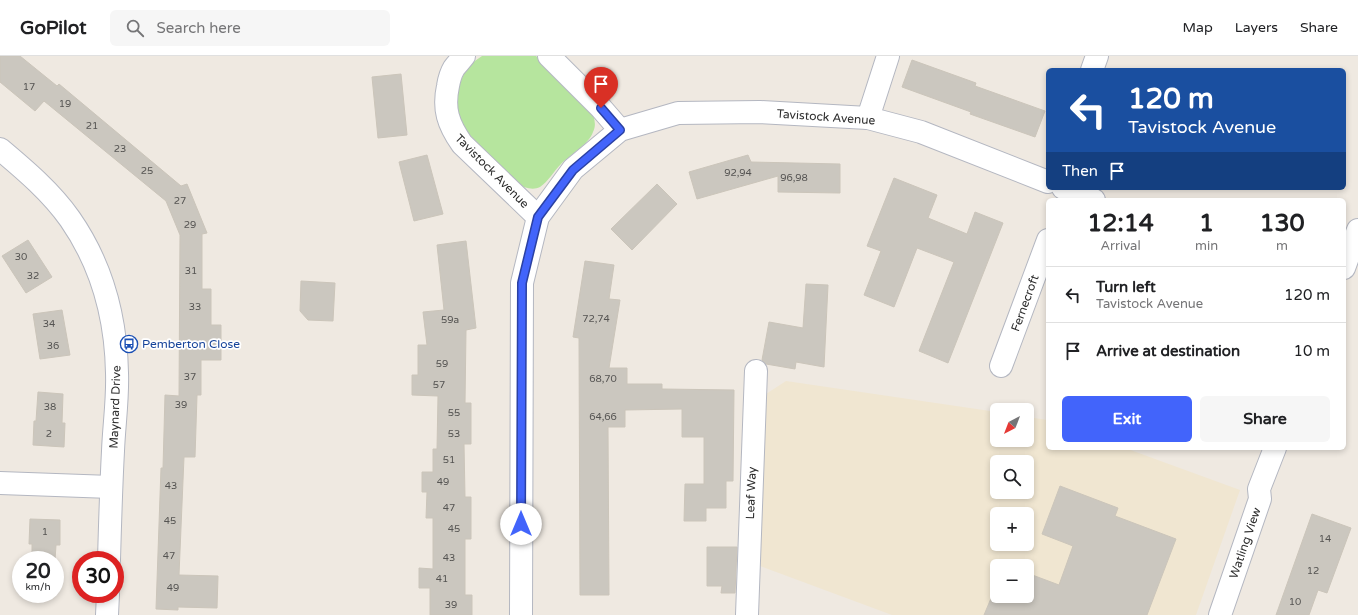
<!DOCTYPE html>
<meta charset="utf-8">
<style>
:root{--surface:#fff;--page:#f6f6f6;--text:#202124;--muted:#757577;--line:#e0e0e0;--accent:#4264fb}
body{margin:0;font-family:"Varela Round",sans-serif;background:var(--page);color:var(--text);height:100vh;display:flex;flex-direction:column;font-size:15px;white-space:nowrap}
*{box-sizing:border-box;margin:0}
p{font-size:13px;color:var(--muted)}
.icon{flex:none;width:22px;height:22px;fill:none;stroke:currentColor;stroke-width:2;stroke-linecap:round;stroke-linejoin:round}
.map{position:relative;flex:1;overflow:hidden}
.drawer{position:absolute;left:1046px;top:142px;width:300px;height:252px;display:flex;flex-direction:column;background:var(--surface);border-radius:6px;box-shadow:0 2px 6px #0003}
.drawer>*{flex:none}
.top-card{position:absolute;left:1046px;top:12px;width:300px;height:122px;border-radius:6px;box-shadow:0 2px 6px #0003;background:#1a4fa0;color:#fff;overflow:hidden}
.needle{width:26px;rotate:222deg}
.buttons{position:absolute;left:990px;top:347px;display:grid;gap:8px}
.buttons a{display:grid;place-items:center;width:44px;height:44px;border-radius:6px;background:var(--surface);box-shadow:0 2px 6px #0003;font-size:20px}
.speed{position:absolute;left:12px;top:495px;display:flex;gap:8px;font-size:20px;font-weight:700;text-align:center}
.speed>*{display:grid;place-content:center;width:52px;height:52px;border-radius:50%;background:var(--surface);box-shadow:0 2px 6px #0003;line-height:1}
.speed small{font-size:10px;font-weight:400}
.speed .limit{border:6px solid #d22;background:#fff;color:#111}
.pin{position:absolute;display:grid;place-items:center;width:34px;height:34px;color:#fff;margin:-41px -17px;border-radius:50% 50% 50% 0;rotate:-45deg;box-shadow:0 0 4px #0007}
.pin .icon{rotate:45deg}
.me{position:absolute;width:44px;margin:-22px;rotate:0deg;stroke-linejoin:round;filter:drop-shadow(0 0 3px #0008)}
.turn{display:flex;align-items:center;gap:14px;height:84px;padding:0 16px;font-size:18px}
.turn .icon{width:52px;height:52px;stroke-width:2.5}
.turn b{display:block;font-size:28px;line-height:34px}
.then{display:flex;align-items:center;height:38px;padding:0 16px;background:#0003;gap:8px;font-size:15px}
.eta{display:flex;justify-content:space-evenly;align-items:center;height:68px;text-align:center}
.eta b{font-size:24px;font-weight:700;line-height:28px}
.cta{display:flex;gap:8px;margin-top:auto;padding:8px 16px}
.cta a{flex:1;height:46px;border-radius:6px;background:var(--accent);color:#fff;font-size:16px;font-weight:700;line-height:46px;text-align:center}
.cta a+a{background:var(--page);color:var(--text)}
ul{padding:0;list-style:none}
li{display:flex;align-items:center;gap:12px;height:56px;padding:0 16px;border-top:1px solid var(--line)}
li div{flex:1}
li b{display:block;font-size:15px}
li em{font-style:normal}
header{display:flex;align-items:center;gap:24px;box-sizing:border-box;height:56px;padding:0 20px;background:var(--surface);border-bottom:1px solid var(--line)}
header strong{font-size:19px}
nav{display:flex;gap:22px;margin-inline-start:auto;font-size:14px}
.search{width:280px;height:36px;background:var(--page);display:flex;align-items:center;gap:10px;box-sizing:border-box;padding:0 14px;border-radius:6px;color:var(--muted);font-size:15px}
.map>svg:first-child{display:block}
.education{fill:#f0e6d1;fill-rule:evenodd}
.green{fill:#b6e59e}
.building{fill:#cbc7bf;stroke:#cbc5ba}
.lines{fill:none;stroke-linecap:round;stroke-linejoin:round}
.minor-casing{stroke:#b4b7c1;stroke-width:24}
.minor{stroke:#fff;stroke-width:22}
.route-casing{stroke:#2b41a3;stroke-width:10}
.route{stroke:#4264fb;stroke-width:7}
.labels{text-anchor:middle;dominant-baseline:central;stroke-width:3.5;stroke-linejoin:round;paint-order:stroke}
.number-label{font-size:10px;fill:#555452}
.street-label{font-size:12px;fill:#2e2e2e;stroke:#fff}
.transit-label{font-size:12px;fill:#164399;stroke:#fff;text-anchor:start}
</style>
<header>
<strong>GoPilot</strong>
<div class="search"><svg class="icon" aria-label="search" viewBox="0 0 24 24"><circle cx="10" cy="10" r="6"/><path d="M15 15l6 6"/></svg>Search here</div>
<nav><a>Map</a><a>Layers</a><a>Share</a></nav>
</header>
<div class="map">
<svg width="1358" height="559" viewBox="0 0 1358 559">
<rect width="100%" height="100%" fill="#efe9e1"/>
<path class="education" d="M 786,325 L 997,356 L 997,384 L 1027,384 L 1027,361 L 1048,364 L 1048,392 L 1125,392 L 1240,434 L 1196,559 L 892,559 L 760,510 L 766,338 ZM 997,406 L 1027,406 L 1027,436 L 997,436 ZM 997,458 L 1027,458 L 1027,488 L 997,488 ZM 997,510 L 1027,510 L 1027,540 L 997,540 Z"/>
<path class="green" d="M 482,0 L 536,0 L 590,53 C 594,60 597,68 593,76 C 589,88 570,99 561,108 C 554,115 548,126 540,131 C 532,135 524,131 517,128 L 464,73 L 458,61 L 456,48 L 458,33 L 464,17 L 472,7 Z"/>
<g class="building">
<polygon points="0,0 20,0 57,30 59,28 181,130 187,128 207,177 202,178 202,233 211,233 211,269 221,269 221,304 201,304 201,339 197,339 195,401 184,401 179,519 218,520 217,552 178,551 178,554 156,553 161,412 163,412 165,339 179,340 180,179 166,145 44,45 35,55 0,26"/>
<polygon points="912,4 976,27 975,30 1045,55 1035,81 970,58 971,56 902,31"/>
<polygon points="401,18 407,79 378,82 372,21"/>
<polygon points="427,99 443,158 414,165 399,106"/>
<polygon points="748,99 751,106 840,108 840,137 778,136 778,120 697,143 689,116"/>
<polygon points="894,122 937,139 928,162 967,178 975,156 1003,167 948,307 919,295 954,206 917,192 894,251 864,239 881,195 867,190"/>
<polygon points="657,128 677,148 632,194 611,173"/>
<polygon points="28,184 52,221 26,237 2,200"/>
<polygon points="466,185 476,272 466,274 465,347 471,347 471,388 464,388 465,441 471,441 471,483 465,483 465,539 472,539 472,559 430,559 430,532 419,532 419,512 433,513 433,462 426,462 427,436 422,436 422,416 433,416 433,393 437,393 438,340 412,339 412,319 418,319 418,289 427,289 423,256 444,254 437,189"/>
<polygon points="585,205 614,209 609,243 620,244 609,312 627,312 627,328 662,328 662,333 734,334 733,425 726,425 726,452 706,452 706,465 684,465 685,428 704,428 704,381 682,381 682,353 625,354 625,371 608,371 609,539 580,539 579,282 573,281"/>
<polygon points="301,225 335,227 333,265 308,264 300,255"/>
<polygon points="806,228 828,229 824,311 796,306 795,313 766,308 762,304 769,266 803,272"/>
<polygon points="62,254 70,299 40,303 33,258"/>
<polygon points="38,336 63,338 62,367 65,367 64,391 33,389 34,365 36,365"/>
<polygon points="1060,430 1118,452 1115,460 1176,483 1147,559 984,559 992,540 1027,540 1027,517 1059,529 1073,490 1042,478"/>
<polygon points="1312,458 1351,472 1327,537 1318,534 1309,559 1276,559"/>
<polygon points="30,463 60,464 60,489 56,489 55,504 32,504 32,488 29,488"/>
<polygon points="707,491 737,491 735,537 721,537 722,530 707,530"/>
</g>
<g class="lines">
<defs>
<g id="minor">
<path d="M 464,0 C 461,4 457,8 454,12 C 451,17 449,24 448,30 C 443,53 448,68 462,88 L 538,161"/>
<polyline points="549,0 601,52 620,74"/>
<polyline points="1092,14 1097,0"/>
<polyline points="868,62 888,0"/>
<path d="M 0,93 C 25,114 51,136 70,163 C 102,209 116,262 117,317 C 118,343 114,369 113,395 C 111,432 110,468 109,504"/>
<polyline points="1063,132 1094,144"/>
<polyline points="1344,212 1358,174"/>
<polyline points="1001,310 1048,184"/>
<polyline points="0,427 111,431"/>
<polyline points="107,559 108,538"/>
<polyline points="521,559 522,227 538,161 573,113 620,74 678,57 760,56 868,62 921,76 1048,126"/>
<polyline points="747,559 756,315"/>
<polyline points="1220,559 1260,443 1259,433 1275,392"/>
</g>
</defs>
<use href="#minor" class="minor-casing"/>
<use href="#minor" class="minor"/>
</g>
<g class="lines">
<defs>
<polyline id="route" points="521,468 522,227 538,161 573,114 620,74 601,52"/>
</defs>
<use href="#route" class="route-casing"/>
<use href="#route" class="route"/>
</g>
<defs>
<symbol id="bus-ring" viewBox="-11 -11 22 22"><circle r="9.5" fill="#fff" stroke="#1a4fb4" stroke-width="1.5"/><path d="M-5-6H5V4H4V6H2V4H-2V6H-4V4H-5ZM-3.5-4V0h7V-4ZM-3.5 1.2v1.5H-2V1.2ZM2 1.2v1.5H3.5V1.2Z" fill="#1a4fb4"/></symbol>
</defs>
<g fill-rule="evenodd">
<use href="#bus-ring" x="119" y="278" width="20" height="20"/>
</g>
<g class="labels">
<g class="number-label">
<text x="29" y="31">17</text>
<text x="65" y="48">19</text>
<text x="92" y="70">21</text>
<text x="120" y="93">23</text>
<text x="147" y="115">25</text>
<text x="738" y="117">92,94</text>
<text x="794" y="122">96,98</text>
<text x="180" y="145">27</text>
<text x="190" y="169">29</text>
<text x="21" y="201">30</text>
<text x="191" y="215">31</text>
<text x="33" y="220">32</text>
<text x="195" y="251">33</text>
<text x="596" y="263">72,74</text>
<text x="450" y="264">59a</text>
<text x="49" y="268">34</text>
<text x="53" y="290">36</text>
<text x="442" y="308">59</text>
<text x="190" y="321">37</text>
<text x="603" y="323">68,70</text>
<text x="439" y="329">57</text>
<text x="181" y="349">39</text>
<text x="50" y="351">38</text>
<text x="454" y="357">55</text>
<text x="603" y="361">64,66</text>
<text x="49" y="378">2</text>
<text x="454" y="378">53</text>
<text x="449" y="404">51</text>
<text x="443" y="426">49</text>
<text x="171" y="430">43</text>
<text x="449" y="452">47</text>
<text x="170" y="465">45</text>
<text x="454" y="473">45</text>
<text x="45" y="476">1</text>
<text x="1325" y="483">14</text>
<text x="169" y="500">47</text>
<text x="449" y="502">43</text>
<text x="1313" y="515">12</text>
<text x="442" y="523">41</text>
<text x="173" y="532">49</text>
<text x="1295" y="546">10</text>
<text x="451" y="549">39</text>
</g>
<g class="street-label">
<text transform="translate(826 61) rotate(4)">Tavistock Avenue</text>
<text transform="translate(492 115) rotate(45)">Tavistock Avenue</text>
<text transform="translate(1025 247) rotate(-70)">Fernecroft</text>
<text transform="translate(115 351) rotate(-88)">Maynard Drive</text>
<text transform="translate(751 437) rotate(-88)">Leaf Way</text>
<text transform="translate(1245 487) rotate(-71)">Watling View</text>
</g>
<g class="transit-label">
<text x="142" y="288">Pemberton Close</text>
</g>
</g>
</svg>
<div class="buttons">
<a><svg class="needle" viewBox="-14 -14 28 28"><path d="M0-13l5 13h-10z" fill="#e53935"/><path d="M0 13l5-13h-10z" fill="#757577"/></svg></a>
<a><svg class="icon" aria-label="search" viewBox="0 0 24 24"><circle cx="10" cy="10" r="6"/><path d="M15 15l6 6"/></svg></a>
<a>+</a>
<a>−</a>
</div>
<div class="speed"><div>20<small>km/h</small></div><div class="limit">30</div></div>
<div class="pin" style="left:601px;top:52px;background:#d93025"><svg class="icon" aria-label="arrive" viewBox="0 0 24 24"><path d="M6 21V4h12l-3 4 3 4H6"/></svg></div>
<svg class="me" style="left:521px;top:468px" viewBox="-20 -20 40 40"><circle r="19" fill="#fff"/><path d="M0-13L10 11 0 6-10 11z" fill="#4264fb"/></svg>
<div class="top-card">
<div class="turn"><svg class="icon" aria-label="left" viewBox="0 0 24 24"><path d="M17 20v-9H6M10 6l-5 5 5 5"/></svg><div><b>120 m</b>Tavistock Avenue</div></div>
<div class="then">Then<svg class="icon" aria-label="arrive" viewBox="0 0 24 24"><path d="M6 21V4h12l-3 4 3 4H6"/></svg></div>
</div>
<section class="drawer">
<div class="eta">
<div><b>12:14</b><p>Arrival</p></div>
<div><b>1</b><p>min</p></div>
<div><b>130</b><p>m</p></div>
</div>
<ul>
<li><svg class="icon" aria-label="left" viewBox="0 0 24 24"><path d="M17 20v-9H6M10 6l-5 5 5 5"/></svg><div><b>Turn left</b><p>Tavistock Avenue</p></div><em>120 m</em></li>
<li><svg class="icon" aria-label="arrive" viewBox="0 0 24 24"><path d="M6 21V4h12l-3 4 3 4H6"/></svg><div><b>Arrive at destination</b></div><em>10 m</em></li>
</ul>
<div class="cta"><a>Exit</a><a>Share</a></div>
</section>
</div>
